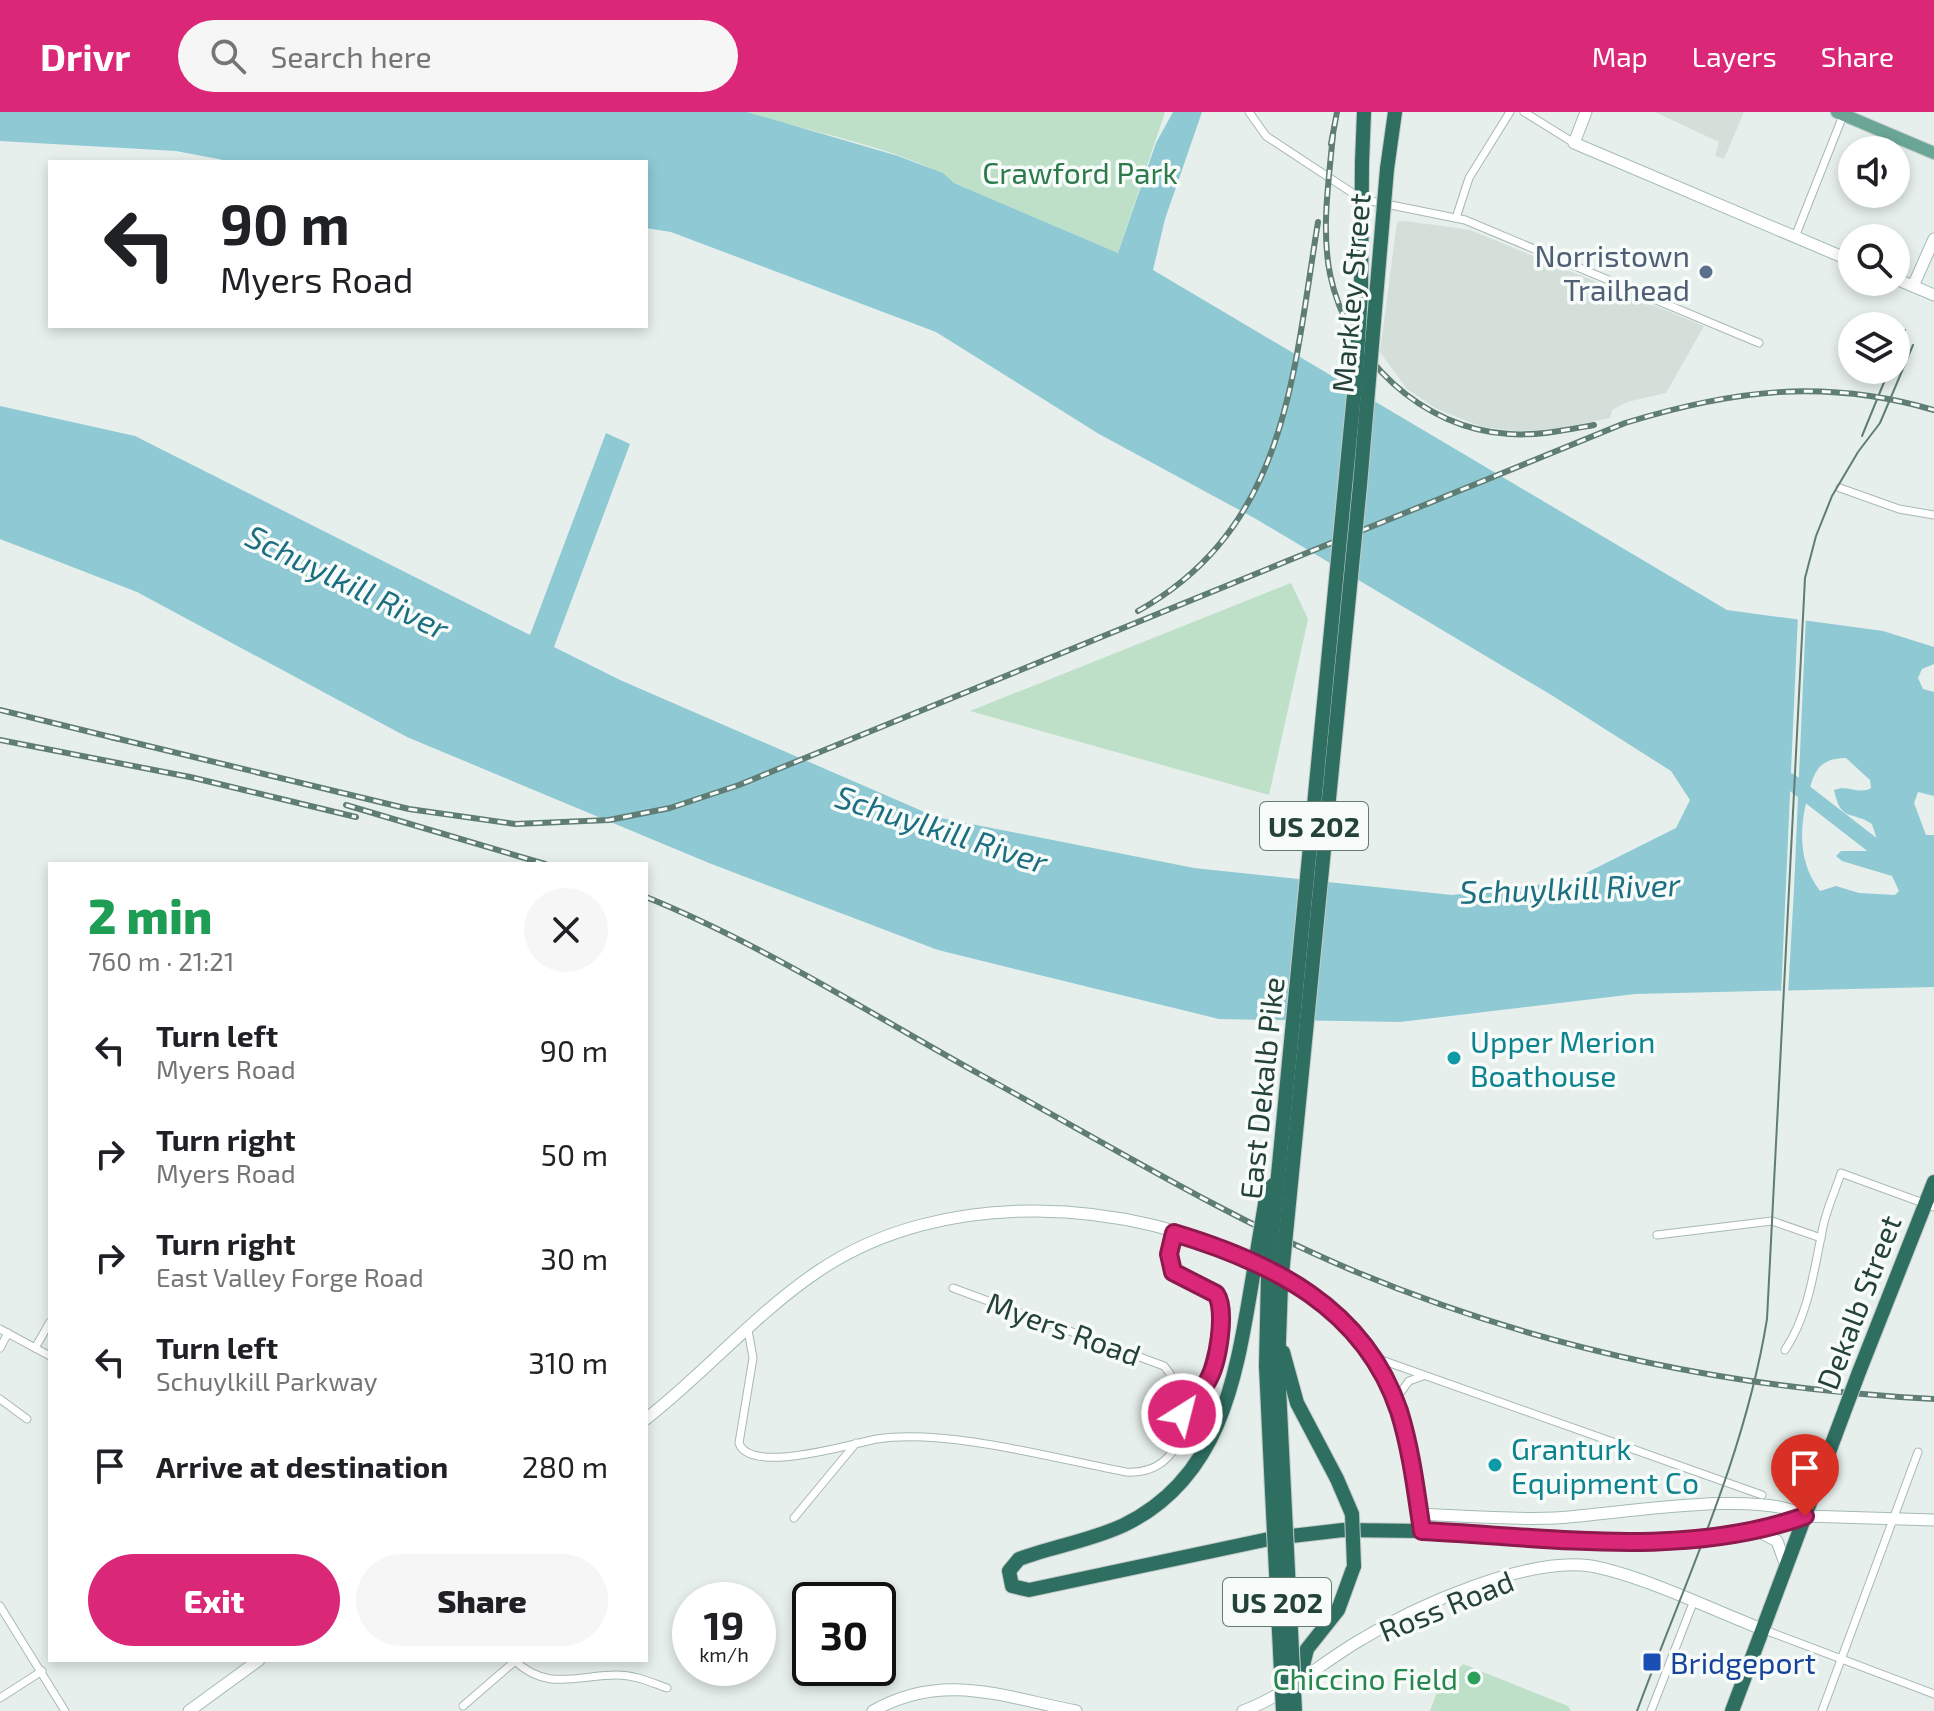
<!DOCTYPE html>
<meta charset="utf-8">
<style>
:root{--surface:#fff;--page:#f6f6f6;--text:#202124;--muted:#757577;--accent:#db2777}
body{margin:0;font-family:"Exo 2",sans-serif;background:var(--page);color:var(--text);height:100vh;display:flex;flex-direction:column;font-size:30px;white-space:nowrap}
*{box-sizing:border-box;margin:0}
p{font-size:26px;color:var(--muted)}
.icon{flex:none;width:44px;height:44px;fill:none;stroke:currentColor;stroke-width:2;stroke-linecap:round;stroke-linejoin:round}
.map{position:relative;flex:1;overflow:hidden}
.drawer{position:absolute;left:48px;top:750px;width:600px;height:800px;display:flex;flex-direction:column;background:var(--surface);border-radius:0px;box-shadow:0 4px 12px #0003}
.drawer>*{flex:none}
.banner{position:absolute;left:48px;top:48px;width:600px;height:168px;border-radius:0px;box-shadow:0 4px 12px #0003;background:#fff;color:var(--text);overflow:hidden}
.controls{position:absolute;left:1838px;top:24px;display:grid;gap:16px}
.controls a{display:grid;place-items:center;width:72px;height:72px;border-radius:50%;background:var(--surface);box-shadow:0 4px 12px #0003;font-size:40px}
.speed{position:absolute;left:672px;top:1470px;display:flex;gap:16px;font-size:40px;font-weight:700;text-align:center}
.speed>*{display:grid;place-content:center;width:104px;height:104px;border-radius:50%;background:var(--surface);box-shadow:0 4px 12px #0003;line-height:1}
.speed small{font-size:20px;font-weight:400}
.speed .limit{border:4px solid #111;border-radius:12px;background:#fff;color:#111}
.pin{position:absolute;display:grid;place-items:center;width:68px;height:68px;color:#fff;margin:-82px -34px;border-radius:50% 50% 50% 0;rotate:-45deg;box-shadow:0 0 8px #0007}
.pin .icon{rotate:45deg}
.me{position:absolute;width:88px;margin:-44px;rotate:36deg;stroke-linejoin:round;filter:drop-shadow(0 0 6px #0008)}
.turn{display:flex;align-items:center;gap:28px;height:168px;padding:0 40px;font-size:36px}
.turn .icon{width:104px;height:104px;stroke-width:2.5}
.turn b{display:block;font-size:56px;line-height:68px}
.round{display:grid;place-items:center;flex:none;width:84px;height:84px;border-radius:42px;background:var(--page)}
.overview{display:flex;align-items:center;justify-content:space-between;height:136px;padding:0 40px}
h1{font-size:48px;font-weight:800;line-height:60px;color:#1e9e55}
.action{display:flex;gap:16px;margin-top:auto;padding:16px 40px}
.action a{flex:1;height:92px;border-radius:48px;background:var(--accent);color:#fff;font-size:32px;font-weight:800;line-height:92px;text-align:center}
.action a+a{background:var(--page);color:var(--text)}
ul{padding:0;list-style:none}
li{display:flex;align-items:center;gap:24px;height:104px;padding:0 40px}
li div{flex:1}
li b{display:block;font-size:30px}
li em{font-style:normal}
header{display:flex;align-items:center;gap:48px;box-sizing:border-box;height:112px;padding:0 40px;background:var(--accent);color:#fff}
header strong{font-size:38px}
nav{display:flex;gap:44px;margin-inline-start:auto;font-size:28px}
.search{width:560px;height:72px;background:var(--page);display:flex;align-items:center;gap:20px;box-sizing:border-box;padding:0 28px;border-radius:44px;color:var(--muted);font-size:30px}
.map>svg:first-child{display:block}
.built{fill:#d4dfda}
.green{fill:#bfe0c8}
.water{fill:#8ec9d4;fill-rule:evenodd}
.pier{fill:#e6efeb}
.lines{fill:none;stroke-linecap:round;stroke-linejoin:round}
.river{stroke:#8ec9d4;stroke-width:16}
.street-casing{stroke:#a8b8b2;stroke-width:9}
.secondary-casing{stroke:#a4bbb3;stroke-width:13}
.primary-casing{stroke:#c2cac8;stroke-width:14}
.highway-casing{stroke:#c2cac8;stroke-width:16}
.street{stroke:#fff;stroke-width:7}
.secondary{stroke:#fff;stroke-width:11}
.primary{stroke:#6aa596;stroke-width:12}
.highway{stroke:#2f6f62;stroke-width:14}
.tram{stroke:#5f7d75;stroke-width:2}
.rail-casing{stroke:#5f7d75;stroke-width:6}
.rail{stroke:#f7fbf9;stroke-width:3;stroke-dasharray:9;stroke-linecap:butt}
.highway-bridge-casing{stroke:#c2cac8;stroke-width:16;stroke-linecap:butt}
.highway-bridge{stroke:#2f6f62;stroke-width:14}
.route-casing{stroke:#8e194d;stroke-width:20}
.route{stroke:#db2777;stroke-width:14}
.service-dot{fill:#5c6f8a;stroke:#f7fbf9;stroke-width:3}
.culture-dot{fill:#0f9aa8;stroke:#f7fbf9;stroke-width:3}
.transit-dot{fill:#1a4fb4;stroke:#f7fbf9;stroke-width:3}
.leisure-dot{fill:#2e9e5b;stroke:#f7fbf9;stroke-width:3}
.labels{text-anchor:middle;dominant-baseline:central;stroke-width:7;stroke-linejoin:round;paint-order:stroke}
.shield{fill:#f7fbf9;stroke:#637a73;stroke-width:2}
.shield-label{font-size:28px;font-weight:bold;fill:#24423a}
.park-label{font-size:30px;fill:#2d7a4b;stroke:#f7fbf9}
.service-label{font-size:30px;fill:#4e5e75;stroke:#f7fbf9;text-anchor:end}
.street-label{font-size:30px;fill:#24423a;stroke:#f7fbf9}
.culture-label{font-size:30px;fill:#0d838f;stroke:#f7fbf9;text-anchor:start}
.transit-label{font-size:30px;fill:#164399;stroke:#f7fbf9;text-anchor:start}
.leisure-label{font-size:30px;fill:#27864d;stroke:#f7fbf9;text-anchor:end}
.water-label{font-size:32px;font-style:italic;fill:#1c6f80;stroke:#f7fbf9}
</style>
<header>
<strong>Drivr</strong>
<div class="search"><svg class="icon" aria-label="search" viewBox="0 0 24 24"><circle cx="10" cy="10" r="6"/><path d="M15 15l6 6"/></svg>Search here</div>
<nav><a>Map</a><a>Layers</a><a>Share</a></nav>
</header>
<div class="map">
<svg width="1934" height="1599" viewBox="0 0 1934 1599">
<rect width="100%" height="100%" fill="#e6efeb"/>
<g class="built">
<polygon points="1655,0 1744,0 1724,47 1715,44 1719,30"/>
<polygon points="1406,109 1470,118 1704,214 1666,281 1627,290 1612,298 1610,306 1557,317 1517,319 1482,315 1437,297 1407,277 1380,240 1397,110"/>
</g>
<g class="green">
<path d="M 747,0 L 1165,0 L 1118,141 L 954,71 C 920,40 797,17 747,0 Z"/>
<polygon points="1291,471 1308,507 1269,683 970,599"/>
<polygon points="1463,1552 1568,1594 1571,1599 1430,1599 1437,1580"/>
</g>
<path class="water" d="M 0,0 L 747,0 L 898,44 L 943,61 L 954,71 L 1118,141 L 1156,31 L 1173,0 L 1202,0 L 1165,107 L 1153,158 L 1727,498 L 1883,519 L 1934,535 L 1934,552 L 1922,557 L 1918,566 L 1923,577 L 1934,580 L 1934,684 L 1918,680 L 1914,691 L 1926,723 L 1934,723 L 1934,875 L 1635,882 L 1400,910 L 1219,907 L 938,838 L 709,751 L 407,625 L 137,480 L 0,427 L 0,294 L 135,324 L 530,523 L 606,321 L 630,332 L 554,535 L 620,568 L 936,705 L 1194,756 L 1452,783 L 1570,769 L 1676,716 L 1690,688 L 1671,659 L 1553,584 L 1256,407 L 1099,322 L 936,220 L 671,120 L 646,116 L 646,50 L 234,50 L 176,39 L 0,29 ZM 1846,646 L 1870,668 L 1871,676 C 1859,683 1847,672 1834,678 C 1841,711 1851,698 1872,712 L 1879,734 L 1868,739 L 1841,739 L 1836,744 L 1842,749 L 1892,764 L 1899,779 L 1895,783 L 1859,781 L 1836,774 L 1820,779 C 1800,753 1799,722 1806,691 C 1813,666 1814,646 1846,646 Z"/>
<polygon class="pier" points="1798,503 1806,504 1794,777 1788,883 1781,883"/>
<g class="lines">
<polyline class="river" points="1790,669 1892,748"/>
<defs>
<g id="street">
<polyline points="1249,0 1266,24 1351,80 1371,89 1465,108 1759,231"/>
<polyline points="1524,0 1574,31"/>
<polyline points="1456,106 1469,66 1510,0"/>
<polyline points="1795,125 1844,1"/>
<polyline points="1840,376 1899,397 1934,403"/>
<polyline points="1174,1121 1169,1142 1173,1160 1216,1182 1222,1193 1223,1206 1207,1271 1180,1287"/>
<polyline points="1657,1123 1772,1109 1821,1126"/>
<polyline points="0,1217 50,1244"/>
<path d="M 748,1218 L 753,1246 L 739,1331 C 750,1363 850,1332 877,1327 C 946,1316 1056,1347 1126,1360 C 1186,1364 1198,1292 1164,1254 L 953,1176"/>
<polyline points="0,1236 8,1221"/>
<polyline points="35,1236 50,1210"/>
<path d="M 1785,1238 C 1808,1204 1814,1159 1822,1120 C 1825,1100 1835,1080 1841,1061 L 1934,1095"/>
<polyline points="1373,1245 1762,1383"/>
<polyline points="0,1287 27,1307"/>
<polyline points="1395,1288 1409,1269 1423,1264"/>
<polyline points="794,1406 856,1331"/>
<polyline points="0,1494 65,1599"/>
<polyline points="1762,1517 1934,1582"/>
<path d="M 514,1548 C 547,1580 578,1563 617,1563 C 635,1563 650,1570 667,1576"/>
<polyline points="0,1586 42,1559"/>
<polyline points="463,1594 515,1549"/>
<polyline points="1651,1599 1693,1491"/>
<polyline points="1822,1599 1918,1340"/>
</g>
<g id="secondary">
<polyline points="1586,0 1574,31 1852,149"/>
<polyline points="1896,167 1934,183"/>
<polyline points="1913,174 1934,127"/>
<path d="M 1277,1159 C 1387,1219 1403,1305 1422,1419 L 1646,1428 L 1714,1424 L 1805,1404 L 1934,1408"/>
<path d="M 646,1307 C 705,1261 755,1202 817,1160 C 943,1074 1128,1086 1261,1152"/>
<path d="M 1419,1402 C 1465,1404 1510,1408 1555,1406 C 1612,1403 1760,1376 1805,1404"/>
<polyline points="1754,1417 1777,1429 1786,1454"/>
<polyline points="189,1599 259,1548"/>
<path d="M 873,1599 C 943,1559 1003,1585 1076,1599"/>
<path d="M 1243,1599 C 1287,1583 1322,1550 1362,1527 C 1416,1494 1528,1444 1591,1454 C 1641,1463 1713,1498 1762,1517"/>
</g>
<polyline id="primary" points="1837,0 1934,41"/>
<g id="highway">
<polyline points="1362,51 1364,0"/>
<polyline points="1387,57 1395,0"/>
<path d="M 1254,1158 C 1237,1257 1225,1364 1124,1413 C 1090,1429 1054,1434 1019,1447 L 1009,1459 L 1012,1474 L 1029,1478 L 1274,1426 L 1343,1418 L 1422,1419"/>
<polyline points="1268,1166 1266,1254 1272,1380"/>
<polyline points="1281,1172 1278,1256 1284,1379"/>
<polyline points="1283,1240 1297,1291 1337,1367"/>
<polyline points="1859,1260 1934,1070"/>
<polyline points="1299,1569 1307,1537 1338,1498 1354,1454"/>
<polyline points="1732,1599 1835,1324"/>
</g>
</defs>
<use href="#street" class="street-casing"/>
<use href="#secondary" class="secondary-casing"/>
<use href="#primary" class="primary-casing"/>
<use href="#highway" class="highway-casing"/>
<use href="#street" class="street"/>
<use href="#secondary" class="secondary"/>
<use href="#primary" class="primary"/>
<use href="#highway" class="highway"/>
<g class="tram">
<polyline points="1896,241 1905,218"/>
<polyline points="1862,324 1889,258"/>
<path d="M 1637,1599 C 1685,1469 1745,1344 1767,1207 L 1805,466 L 1816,424 L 1832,384 L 1858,340 L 1880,311 L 1913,233"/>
</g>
<defs>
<g id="rail">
<path d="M 1333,22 C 1329,68 1321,117 1330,162 C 1347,246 1422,317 1509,322 C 1538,324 1566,318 1594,313"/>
<polyline points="1331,32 1337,0"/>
<path d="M 1138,499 C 1288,415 1293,262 1318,110"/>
<polyline points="0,598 119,627"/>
<path d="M 111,625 L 409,697 L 515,712 L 609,708 L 670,696 L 739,673 L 1625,311 C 1733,278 1823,266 1934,298"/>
<polyline points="0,628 190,665 356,705"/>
<polyline points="346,693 545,752"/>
<path d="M 646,785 C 762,832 871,902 981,963 C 1104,1030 1225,1105 1354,1159 C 1540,1237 1733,1277 1934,1287"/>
</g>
</defs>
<use href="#rail" class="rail-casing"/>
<use href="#rail" class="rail"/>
<defs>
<g id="highway-bridge">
<polyline points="1254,1158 1267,1080 1273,1073"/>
<polyline points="1268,1166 1356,262 1361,179 1362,51"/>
<polyline points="1281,1172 1360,373 1387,57"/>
<polyline points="1835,1324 1859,1260"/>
<polyline points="1337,1367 1352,1402 1354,1454"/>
<polyline points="1284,1379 1295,1599"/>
<polyline points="1272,1380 1283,1599"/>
</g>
</defs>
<use href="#highway-bridge" class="highway-bridge-casing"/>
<use href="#highway-bridge" class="highway-bridge"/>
</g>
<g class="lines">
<defs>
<path id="route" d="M 1182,1302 L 1180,1287 C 1190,1283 1201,1279 1207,1270 C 1218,1253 1227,1198 1216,1182 L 1173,1160 L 1169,1142 L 1174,1121 C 1271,1150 1364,1195 1399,1299 C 1411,1337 1416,1379 1422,1419 C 1547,1425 1685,1447 1805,1404"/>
</defs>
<use href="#route" class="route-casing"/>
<use href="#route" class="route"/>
</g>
<circle class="service-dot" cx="1706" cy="160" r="8"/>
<g class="culture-dot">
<circle cx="1454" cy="946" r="8"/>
<circle cx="1495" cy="1353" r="8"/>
</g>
<rect class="transit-dot" x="1642" y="1540" width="20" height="20" rx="4"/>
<circle class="leisure-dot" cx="1474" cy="1566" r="8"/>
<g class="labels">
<g class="shield">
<rect x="1260" y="690" width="108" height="48" rx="6"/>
<rect x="1223" y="1466" width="108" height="48" rx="6"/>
</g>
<g class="shield-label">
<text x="1314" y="714">US 202</text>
<text x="1277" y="1490">US 202</text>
</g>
<g class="park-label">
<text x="1080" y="60">Crawford Park</text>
</g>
<g class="service-label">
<text x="1690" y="143">Norristown<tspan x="1690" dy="34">Trailhead</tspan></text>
</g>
<g class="street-label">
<text transform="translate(1350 181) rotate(-85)">Markley Street</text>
<text transform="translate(1261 976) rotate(-84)">East Dekalb Pike</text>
<text transform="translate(1858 1190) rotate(-69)">Dekalb Street</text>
<text transform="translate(1064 1216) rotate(20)">Myers Road</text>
<text transform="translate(1446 1493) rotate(-22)">Ross Road</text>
</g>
<g class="culture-label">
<text x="1470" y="929">Upper Merion<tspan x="1470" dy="34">Boathouse</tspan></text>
<text x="1511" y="1336">Granturk<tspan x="1511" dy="34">Equipment Co</tspan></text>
</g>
<g class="transit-label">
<text x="1670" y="1550">Bridgeport</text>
</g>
<g class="leisure-label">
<text x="1458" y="1566">Chiccino Field</text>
</g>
<g class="water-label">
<text transform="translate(348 469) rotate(26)">Schuylkill River</text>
<text transform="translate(942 716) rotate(18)">Schuylkill River</text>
<text transform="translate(1570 775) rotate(-2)">Schuylkill River</text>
</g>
</g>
</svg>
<div class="controls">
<a><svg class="icon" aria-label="sound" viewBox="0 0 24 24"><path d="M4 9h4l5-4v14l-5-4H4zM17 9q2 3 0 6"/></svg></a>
<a><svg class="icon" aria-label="search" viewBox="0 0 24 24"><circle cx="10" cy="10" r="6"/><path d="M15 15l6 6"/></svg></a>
<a><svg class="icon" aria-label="layers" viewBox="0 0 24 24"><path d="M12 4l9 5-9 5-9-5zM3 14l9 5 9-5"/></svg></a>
</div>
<div class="speed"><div>19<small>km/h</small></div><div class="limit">30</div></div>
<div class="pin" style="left:1805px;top:1404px;background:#d93025"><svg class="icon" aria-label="arrive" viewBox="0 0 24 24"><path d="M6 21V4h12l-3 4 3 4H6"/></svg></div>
<svg class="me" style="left:1182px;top:1302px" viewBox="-20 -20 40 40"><circle r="17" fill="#db2777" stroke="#fff" stroke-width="3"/><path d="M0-11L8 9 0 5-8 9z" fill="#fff"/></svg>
<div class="banner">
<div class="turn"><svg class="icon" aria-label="left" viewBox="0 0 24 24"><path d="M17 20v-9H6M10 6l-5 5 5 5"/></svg><div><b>90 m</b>Myers Road</div></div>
</div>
<section class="drawer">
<div class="overview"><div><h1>2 min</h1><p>760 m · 21:21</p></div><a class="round"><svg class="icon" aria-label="close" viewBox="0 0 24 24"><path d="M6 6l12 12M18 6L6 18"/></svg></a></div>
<ul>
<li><svg class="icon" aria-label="left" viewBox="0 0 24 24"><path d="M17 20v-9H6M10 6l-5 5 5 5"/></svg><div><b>Turn left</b><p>Myers Road</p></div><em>90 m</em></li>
<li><svg class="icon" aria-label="right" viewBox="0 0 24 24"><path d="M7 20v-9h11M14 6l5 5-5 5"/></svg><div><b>Turn right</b><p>Myers Road</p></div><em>50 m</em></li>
<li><svg class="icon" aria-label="right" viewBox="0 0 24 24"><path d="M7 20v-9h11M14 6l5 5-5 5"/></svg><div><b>Turn right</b><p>East Valley Forge Road</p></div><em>30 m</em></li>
<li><svg class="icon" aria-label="left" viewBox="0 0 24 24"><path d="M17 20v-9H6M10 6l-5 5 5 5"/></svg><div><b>Turn left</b><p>Schuylkill Parkway</p></div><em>310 m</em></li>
<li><svg class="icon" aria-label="arrive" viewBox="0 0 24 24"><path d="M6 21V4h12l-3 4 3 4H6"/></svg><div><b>Arrive at destination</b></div><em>280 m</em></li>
</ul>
<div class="action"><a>Exit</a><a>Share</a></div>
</section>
</div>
